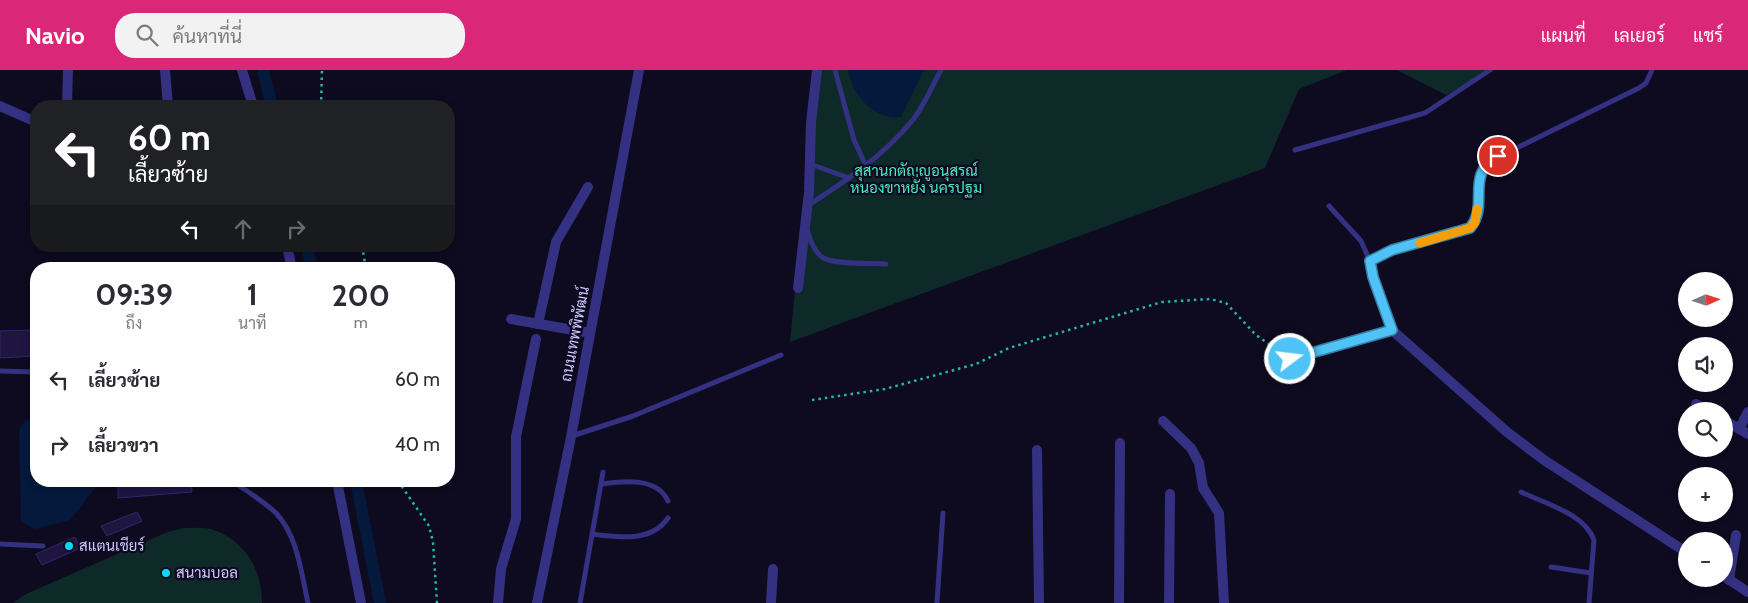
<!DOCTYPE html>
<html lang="th">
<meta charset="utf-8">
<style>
:root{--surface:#fff;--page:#f2f2f3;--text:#2b2b33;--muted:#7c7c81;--accent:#db2777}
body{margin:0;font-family:Cabin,Sarabun,sans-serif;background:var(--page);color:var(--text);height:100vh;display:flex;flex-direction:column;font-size:19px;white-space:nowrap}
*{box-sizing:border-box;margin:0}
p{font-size:16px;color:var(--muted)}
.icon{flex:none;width:28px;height:28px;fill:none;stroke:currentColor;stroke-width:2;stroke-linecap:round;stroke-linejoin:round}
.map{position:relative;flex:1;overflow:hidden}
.panel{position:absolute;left:30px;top:192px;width:425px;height:225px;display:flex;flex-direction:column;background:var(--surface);border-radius:20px;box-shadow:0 2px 8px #0003}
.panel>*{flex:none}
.guide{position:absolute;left:30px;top:30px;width:425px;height:152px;border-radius:20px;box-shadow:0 2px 8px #0003;background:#202124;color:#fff;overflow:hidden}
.needle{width:32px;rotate:87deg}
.tools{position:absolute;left:1678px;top:202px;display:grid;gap:10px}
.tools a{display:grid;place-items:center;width:55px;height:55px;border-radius:50%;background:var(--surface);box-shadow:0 2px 8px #0003;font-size:25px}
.pin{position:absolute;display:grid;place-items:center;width:42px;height:42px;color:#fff;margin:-21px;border:2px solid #fff;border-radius:50%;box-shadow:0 1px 5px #0007}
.me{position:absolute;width:55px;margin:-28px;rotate:75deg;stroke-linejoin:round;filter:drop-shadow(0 0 4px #0008)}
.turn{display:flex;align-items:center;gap:18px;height:105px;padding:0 15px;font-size:22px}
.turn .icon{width:65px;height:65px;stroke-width:2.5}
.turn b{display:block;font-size:35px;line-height:42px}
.lanes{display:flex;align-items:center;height:48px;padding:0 15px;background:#0003;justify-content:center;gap:25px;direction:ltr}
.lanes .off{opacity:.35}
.eta{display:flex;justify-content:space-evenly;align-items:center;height:85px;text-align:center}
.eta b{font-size:30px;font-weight:800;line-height:35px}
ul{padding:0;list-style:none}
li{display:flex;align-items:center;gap:15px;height:65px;padding:0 15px}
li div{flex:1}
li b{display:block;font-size:19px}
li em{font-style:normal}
header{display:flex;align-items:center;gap:30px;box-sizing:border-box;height:70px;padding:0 25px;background:var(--accent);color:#fff}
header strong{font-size:24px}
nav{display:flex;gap:28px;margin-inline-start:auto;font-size:18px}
.search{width:350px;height:45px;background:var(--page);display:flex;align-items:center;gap:12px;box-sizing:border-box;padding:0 18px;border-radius:20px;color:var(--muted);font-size:19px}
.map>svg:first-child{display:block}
.green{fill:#0d2928}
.water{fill:#05193d}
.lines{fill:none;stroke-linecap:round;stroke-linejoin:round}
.canal{stroke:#05193d;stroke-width:12}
.building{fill:#1e1541;stroke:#33256f}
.path{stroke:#23b8af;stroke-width:2.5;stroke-dasharray:2.5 4;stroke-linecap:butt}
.lane{stroke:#343182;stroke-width:5}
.street{stroke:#343182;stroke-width:10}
.route-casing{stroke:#337fa1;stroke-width:12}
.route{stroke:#4fc3f7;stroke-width:9}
.slow{stroke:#f59e0b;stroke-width:9}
.poi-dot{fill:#00dbf3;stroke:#0e0a1f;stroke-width:2}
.labels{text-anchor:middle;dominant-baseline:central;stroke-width:4.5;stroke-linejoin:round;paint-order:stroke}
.park-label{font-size:15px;fill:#4ae8c1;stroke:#0e0a1f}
.street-label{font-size:15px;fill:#cec8ff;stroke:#0e0a1f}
.poi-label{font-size:15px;fill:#cec8ff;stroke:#0e0a1f;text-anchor:start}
</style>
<header>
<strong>Navio</strong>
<div class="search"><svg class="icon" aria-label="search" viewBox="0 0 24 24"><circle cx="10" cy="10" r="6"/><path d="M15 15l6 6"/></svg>ค้นหาที่นี่</div>
<nav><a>แผนที่</a><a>เลเยอร์</a><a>แชร์</a></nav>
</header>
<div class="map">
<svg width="1748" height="533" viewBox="0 0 1748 533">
<rect width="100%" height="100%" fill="#0e0a1f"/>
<g class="green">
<polygon points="819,0 1347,0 1299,19 1265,98 790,272 812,44"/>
<polygon points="1397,0 1495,0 1446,25"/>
<path d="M 183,458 C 192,458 203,457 211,459 C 245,470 262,499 262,533 L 13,533 L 26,524 L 165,463 Z"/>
</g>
<g class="water">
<path d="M 848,0 L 924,0 L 901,47 C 875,51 852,25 848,0 Z"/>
<polygon points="36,348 36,411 101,411 70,450 35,459 21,451 19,360 25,350"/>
</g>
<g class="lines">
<g class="canal">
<polyline points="263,0 272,36"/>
<polyline points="307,176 312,199"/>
<polyline points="356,411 380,533"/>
</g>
</g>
<g class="building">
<polygon points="31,260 34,286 0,288 0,261"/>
<polygon points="118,411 191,411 192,422 118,428"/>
<polygon points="137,442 142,451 107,466 101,456"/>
<polygon points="75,467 80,478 42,495 36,484"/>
</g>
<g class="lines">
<g class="path">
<polyline points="321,36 322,0"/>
<polyline points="362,176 366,199"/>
<polyline points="812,330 885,319 976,294 1009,278 1162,232 1210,229 1226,233 1256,265 1283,284"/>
<polyline points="398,411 429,456 433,472 437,533"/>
</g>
<g class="lane">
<polyline points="835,0 854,70 866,96"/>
<polyline points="1295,80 1425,43 1490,0"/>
<polyline points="810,94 849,108"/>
<path d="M 807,136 C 846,111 883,86 912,51 C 924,36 932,16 941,0"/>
<polyline points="1329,136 1361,171 1370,191"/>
<path d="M 807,159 C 810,169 813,180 822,187 C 832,195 872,193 886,194"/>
<polyline points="1392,260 1373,207 1370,191 1391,180 1470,158 1475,152 1481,102 1486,93 1639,18 1646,13 1652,0"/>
<polyline points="0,301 36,302"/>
<polyline points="572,366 633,346 781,285"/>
<path d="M 232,411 C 247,421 263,431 276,443 C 298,467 301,502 308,533"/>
<path d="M 602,414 C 624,411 657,407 668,431"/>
<path d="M 1521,422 C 1544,433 1585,444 1594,470 L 1589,533"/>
<path d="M 592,464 C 618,467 651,473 668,448"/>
<polyline points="0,474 43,476"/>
<polyline points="1551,497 1591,503"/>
<polyline points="580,533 603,402"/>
<polyline points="937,533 943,443"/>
</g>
<g class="street">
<polyline points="165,0 168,36"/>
<polyline points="242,0 253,36"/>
<polyline points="0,36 36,52"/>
<polyline points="67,36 68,0"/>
<polyline points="287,176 292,199"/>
<polyline points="798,218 809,122 811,53 817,0"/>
<polyline points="511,249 590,263"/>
<polyline points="538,254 556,172 588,117"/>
<polyline points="1290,289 1392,260 1507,362 1544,390 1686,482"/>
<polyline points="1696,334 1708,341"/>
<polyline points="1724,350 1748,364"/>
<polyline points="1163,351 1191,378 1199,393 1203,418 1219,443 1224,533"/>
<polyline points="1739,359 1748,342"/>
<polyline points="1037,380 1039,533"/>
<polyline points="337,411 361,533"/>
<polyline points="1725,507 1748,522"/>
<polyline points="1729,510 1736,465"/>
<polyline points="498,533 501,499 516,449 516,367 536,269"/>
<polyline points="537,533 571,367 639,0"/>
<polyline points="771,533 773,499"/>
<polyline points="1119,533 1120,373"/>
<polyline points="1169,533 1170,424"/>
</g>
</g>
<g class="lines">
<defs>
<path id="route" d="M 1290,289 L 1392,260 L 1373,207 L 1370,191 L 1392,180 L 1470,158 C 1490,134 1464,105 1498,86"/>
</defs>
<use href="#route" class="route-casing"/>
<use href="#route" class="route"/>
<polyline class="slow" points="1420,173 1470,158 1475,152 1477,139"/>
</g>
<g class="poi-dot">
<circle cx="69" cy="476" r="5"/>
<circle cx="166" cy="503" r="5"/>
</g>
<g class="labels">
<g class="park-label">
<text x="916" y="101">สุสานกตัญญูอนุสรณ์<tspan x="916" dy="17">หนองขาหยั่ง นครปฐม</tspan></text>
</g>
<g class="street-label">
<text transform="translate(575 264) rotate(-79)">ถนนเทพพิพัฒน์</text>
</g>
<g class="poi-label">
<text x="79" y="476">สแตนเชียร์</text>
<text x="176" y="503">สนามบอล</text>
</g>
</g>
</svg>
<div class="tools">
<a><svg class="needle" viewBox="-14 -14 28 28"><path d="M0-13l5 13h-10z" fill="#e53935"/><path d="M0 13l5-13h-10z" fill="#7c7c81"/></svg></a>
<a><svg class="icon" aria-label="sound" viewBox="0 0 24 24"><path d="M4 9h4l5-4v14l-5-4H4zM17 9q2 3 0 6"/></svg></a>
<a><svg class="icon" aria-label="search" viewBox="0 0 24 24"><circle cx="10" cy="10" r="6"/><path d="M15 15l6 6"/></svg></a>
<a>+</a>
<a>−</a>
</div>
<div class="pin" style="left:1498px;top:86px;background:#d93025"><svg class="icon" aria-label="arrive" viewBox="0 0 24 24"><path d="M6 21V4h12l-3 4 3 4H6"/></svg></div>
<svg class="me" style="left:1290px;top:289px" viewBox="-20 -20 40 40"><circle r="17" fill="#4fc3f7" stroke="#fff" stroke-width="3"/><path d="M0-11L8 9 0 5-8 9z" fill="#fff"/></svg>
<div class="guide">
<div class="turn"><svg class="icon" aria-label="left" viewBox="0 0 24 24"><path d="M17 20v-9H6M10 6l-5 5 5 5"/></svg><div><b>60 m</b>เลี้ยวซ้าย</div></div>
<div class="lanes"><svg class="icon" aria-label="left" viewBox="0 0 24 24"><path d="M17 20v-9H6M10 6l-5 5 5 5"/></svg><svg class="icon off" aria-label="ahead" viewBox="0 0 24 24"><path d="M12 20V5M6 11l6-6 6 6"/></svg><svg class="icon off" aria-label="right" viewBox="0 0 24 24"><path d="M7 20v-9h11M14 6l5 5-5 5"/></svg></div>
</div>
<section class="panel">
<div class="eta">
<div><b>09:39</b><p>ถึง</p></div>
<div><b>1</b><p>นาที</p></div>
<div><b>200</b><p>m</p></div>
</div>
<ul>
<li><svg class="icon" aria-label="left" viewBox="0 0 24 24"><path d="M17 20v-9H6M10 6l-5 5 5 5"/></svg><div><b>เลี้ยวซ้าย</b></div><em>60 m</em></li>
<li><svg class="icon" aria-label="right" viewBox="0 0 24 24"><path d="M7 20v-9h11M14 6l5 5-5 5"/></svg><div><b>เลี้ยวขวา</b></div><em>40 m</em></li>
</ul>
</section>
</div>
